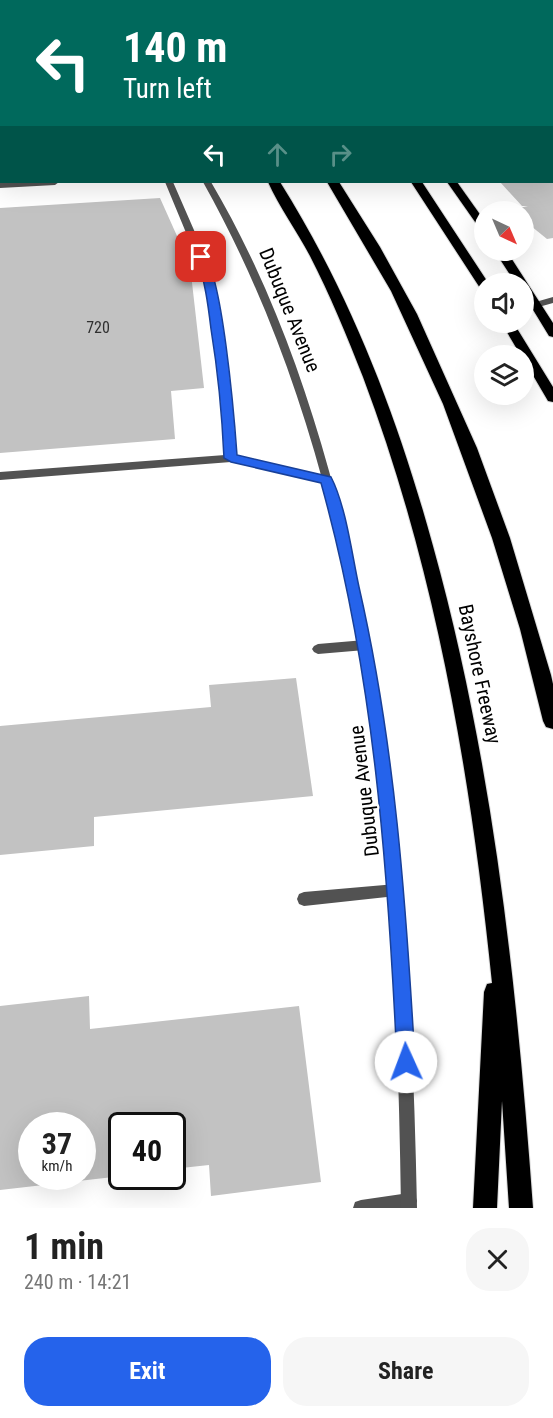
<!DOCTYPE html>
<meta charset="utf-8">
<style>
:root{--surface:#fff;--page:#f6f6f6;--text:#222;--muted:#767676;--accent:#2563eb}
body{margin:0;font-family:"Roboto Condensed",sans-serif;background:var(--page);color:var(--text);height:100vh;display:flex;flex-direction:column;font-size:22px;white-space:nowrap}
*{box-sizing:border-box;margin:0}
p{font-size:20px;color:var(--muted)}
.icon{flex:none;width:33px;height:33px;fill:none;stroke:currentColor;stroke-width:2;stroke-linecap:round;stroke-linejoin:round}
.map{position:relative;height:1208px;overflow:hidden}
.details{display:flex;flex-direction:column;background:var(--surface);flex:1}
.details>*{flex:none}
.banner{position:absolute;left:0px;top:0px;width:554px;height:183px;box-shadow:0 6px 24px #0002;background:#00695c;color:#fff;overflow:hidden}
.needle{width:39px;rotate:136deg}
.fabs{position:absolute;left:474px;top:201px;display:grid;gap:12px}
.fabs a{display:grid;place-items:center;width:60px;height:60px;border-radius:50%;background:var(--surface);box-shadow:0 6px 24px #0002;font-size:30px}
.speed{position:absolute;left:18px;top:1112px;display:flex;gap:12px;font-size:30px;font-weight:700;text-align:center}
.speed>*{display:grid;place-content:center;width:78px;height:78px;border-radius:50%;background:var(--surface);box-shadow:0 6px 24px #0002;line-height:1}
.speed small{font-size:15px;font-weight:400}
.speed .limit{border:3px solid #111;border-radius:9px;background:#fff;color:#111}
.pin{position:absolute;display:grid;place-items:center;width:51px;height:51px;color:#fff;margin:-26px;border-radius:12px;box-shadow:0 3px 9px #0006}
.me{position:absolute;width:66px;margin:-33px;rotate:358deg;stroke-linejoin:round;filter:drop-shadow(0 0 4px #0008)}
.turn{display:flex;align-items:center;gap:21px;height:126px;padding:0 24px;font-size:27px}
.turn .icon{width:78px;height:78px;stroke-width:2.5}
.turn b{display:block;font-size:42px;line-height:51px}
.lanes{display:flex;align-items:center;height:57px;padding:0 24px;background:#0003;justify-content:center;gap:30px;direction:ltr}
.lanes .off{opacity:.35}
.round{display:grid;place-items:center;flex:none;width:63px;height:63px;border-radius:24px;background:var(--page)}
.head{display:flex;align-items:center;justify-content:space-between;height:102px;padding:0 24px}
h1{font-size:36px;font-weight:700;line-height:45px}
.action{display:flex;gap:12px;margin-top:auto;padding:12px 24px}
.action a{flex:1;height:69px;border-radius:24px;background:var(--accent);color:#fff;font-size:24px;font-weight:700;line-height:69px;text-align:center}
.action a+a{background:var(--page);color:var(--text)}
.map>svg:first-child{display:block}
.building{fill:#c2c2c2;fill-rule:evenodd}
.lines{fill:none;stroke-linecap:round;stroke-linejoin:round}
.primary-casing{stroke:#dbdbdb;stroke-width:2}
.motorway-casing{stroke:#dbdbdb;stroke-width:2}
.service{fill:#525252;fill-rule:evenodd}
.minor{fill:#525252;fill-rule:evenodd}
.tertiary{fill:#525252;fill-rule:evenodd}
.primary{fill:#000;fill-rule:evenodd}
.motorway{fill:#000;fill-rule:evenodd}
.route{fill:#2563eb;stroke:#184099;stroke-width:1.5}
.labels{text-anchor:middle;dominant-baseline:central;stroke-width:4.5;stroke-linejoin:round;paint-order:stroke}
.number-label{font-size:16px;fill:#303030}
.street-label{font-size:20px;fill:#000;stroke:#fff}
</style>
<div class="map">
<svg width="553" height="1208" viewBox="0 0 553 1208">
<rect width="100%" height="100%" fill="#fff"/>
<g class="building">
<polygon points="500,182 553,182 553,238 547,239 531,226 524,212 519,208 528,206 522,206"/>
<polygon points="160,198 190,265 204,388 171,391 175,439 0,453 0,208"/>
<polygon points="296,678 313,796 94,817 94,846 0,855 0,726 211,707 209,685"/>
<path d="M 89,996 L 90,1029 L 299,1006 L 321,1182 L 211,1196 L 209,1165 L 172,1169 L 172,1125 L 122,1125 L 122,1176 L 0,1190 L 0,1006 ZM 32,1125 L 82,1125 L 82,1176 L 32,1176 Z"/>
</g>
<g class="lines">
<defs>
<g id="primary">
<polygon points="269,0 279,0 280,2 270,2"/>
<polygon points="297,0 307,0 307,2 298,2"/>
<polygon points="411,182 422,182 489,284 484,284 484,289 480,288"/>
<polygon points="447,182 457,182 484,220 484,230 480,229"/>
<polygon points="494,250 506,250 553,323 553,337 549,336 524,295 524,284 516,284"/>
<polygon points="501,322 513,322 553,387 553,402 548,401 524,360 524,356 521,356"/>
</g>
<g id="motorway">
<polygon points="143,0 155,0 155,2 144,2"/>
<polygon points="195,0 207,0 207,2 196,2"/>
<path d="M 268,182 L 280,182 C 351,295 398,418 433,546 C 493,762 517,985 533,1208 L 509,1208 L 502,1101 L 497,1208 L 473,1208 L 484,992 L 487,984 L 492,983 C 471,777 436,570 363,377 C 347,336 330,295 310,256 C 297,231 279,207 268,182 Z"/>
<polygon points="327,182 339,182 380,247 417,314 477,448 510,538 551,675 553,684 553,729 546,727 543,721 520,629 492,538 443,404 391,291"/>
</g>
</defs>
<use href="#primary" class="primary-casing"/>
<use href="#motorway" class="motorway-casing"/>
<g class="service">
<rect x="0" y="15" width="2" height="4"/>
<rect x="552" y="48" width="1" height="4"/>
<rect x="552" y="64" width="1" height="4"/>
<polygon points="0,182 59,182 55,185 0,188"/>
<polygon points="165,182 173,182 214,276 232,400 236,455 327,476 333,480 331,483 327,484 231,462 0,480 0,472 225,455 222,400 204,276"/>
<polygon points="553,297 553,303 535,308 530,305 532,303"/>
<polygon points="365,640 369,642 371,645 369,648 365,650 318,654 314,652 312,649 314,646 318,644"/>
<polygon points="396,884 401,885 403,890 401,895 396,896 304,906 299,904 297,899 299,894 304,892"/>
<polygon points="409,1193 415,1195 417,1201 415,1207 412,1208 353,1208 355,1202 361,1200"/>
</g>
<g class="minor">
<polygon points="398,0 411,0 410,2"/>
<polygon points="492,0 500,0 501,2 493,2"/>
<rect x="552" y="52" width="1" height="5"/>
</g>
<g class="tertiary">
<polygon points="89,0 97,0 98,2 90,2"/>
<path d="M 203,182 L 211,182 C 264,272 301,370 329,471 C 397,711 412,960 417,1208 L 401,1208 C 396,863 375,489 203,182 Z"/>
</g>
<use href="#primary" class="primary"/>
<use href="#motorway" class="motorway"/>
</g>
<path class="route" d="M 201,253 C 222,261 235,427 237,455 L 331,477 C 346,506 352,555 359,587 C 395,744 406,903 415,1062 L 412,1069 L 406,1071 L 400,1069 L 397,1062 C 388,867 374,673 321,483 L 231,462 L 224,458 C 222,414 218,372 211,329 C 208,304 205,280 196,257 Z"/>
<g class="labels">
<g class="number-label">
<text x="98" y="327">720</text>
</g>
<g class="street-label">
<text transform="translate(290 310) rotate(68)">Dubuque Avenue</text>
<text transform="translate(480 674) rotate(78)">Bayshore Freeway</text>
<text transform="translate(364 791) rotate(-97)">Dubuque Avenue</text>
</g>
</g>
</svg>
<div class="fabs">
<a><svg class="needle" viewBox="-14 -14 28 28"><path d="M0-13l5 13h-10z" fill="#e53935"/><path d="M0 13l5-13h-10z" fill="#767676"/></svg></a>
<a><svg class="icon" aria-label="sound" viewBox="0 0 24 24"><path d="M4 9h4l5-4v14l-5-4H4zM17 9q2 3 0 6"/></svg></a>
<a><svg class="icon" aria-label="layers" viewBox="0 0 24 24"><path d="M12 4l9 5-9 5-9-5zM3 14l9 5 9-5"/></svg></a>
</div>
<div class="speed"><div>37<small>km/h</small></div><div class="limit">40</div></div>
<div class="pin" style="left:201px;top:257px;background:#d93025"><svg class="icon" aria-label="arrive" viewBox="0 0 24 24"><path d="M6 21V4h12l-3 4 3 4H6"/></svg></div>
<svg class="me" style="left:406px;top:1062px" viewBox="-20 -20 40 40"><circle r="19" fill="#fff"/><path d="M0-13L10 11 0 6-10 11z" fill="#2563eb"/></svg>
<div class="banner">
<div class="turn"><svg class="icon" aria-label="left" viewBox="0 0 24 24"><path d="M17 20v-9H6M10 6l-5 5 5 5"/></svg><div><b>140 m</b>Turn left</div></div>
<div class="lanes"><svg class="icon" aria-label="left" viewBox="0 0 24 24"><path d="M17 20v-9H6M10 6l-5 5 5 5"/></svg><svg class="icon off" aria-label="ahead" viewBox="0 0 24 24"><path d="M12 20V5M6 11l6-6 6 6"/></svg><svg class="icon off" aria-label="right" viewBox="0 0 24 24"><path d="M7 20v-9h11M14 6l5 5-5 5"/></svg></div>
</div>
</div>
<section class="details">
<div class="head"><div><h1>1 min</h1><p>240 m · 14:21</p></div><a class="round"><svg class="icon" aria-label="close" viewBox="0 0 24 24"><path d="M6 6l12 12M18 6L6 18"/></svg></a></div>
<div class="action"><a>Exit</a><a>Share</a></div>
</section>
